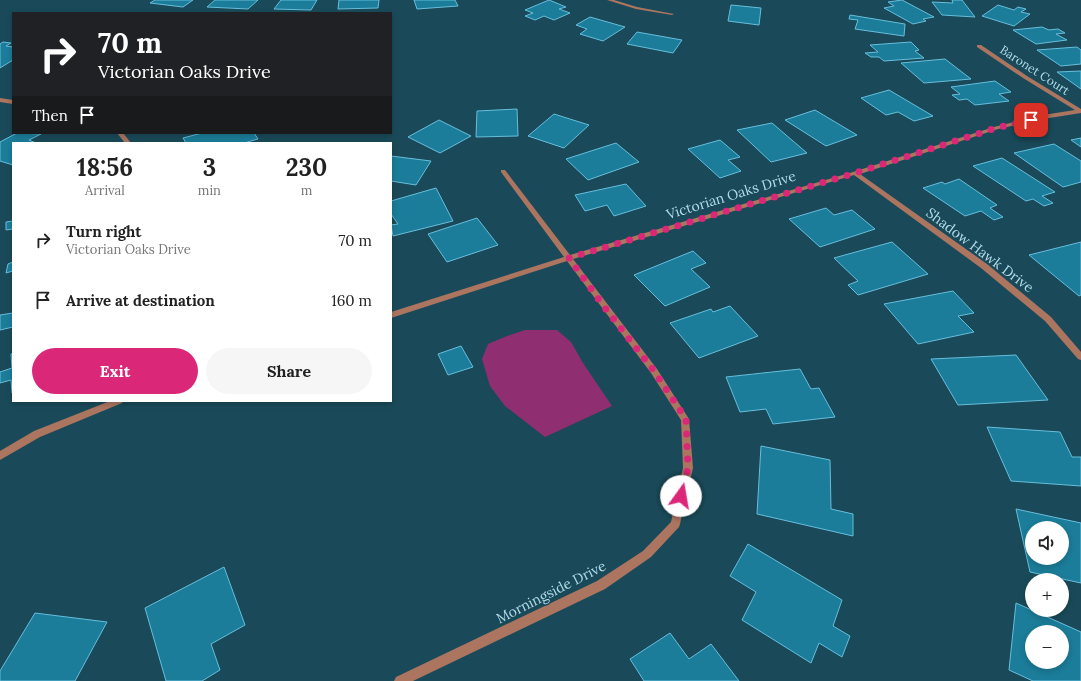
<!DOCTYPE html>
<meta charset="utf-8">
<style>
:root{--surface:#fff;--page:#f6f6f6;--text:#222;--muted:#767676;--accent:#db2777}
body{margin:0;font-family:Lora,serif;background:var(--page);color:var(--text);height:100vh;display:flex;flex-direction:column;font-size:15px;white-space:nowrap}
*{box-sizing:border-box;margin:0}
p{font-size:13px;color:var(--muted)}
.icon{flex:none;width:22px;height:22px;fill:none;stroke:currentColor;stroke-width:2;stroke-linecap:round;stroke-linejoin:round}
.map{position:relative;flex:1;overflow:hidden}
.side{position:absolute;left:12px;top:142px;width:380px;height:260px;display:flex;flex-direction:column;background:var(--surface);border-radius:0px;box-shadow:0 2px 6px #0003}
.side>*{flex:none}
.top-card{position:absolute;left:12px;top:12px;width:380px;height:122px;border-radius:0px;box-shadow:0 2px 6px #0003;background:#202124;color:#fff;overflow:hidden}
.buttons{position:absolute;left:1025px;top:521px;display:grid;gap:8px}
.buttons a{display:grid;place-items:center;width:44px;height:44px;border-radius:50%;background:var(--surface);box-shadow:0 2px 6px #0003;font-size:20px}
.pin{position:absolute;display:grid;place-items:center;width:34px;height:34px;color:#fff;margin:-17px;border-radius:8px;box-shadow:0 2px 6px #0006}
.me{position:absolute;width:44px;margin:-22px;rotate:13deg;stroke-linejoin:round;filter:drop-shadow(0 0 3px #0008)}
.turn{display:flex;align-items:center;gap:14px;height:84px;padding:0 20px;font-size:18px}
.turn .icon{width:52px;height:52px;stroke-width:2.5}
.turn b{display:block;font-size:28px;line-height:34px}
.then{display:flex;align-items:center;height:38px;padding:0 20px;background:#0003;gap:8px;font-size:15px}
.eta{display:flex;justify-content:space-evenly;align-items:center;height:68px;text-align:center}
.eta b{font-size:24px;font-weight:700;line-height:28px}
.primary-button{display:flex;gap:8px;margin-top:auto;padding:8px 20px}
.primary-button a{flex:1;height:46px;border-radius:24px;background:var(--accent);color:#fff;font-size:16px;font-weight:700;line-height:46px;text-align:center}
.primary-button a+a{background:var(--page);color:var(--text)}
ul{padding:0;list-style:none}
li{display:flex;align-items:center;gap:12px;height:60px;padding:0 20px}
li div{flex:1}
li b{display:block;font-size:15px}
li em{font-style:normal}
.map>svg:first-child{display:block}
.green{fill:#902e72}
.building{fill:#1b7d99;stroke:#67bedc;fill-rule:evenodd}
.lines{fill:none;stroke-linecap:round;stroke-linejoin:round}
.minor{fill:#ab7560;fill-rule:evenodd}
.route{stroke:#db2777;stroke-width:7;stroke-dasharray:0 12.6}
.labels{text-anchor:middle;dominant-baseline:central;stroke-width:3;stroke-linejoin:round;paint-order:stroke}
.far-street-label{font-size:12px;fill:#b2dbe9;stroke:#1a4a59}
.street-label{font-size:14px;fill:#b2dbe9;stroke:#1a4a59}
</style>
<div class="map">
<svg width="1081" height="681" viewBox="0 0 1081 681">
<rect width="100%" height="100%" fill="#1a4a59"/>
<polygon class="green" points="525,330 557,330 571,342 583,363 612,406 545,437 505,406 490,386 482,359 488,344 507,336"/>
<g class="building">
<polygon points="155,0 193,0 183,7 150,3"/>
<polygon points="215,0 258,0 248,9 207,7"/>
<polygon points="281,0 317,0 311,10 274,9"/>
<polygon points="339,0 379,0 378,8 338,9"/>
<polygon points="414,0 455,0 458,6 417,9"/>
<polygon points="549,0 566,7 559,9 570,13 554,20 544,16 535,20 525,16 533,13 525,10"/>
<polygon points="902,0 934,17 923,19 926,21 913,24 884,8 894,6 888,2"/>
<polygon points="952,0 962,0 975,17 942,15 932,2 953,3"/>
<polygon points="731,5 761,8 759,25 728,21"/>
<polygon points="998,5 1014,10 1018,7 1026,9 1021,12 1030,14 1014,26 982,16"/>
<polygon points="850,15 905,24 904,36 855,29 858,20 849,19"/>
<polygon points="590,17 625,27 603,41 580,34 587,29 576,25"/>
<polygon points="1042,27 1049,30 1058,29 1065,33 1056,34 1067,40 1036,44 1013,30"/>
<polygon points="637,32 682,40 673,53 627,44"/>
<polygon points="3,42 11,43 6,46 13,47 13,60 0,68 0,44"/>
<polygon points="911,42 919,50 915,51 924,58 884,61 879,57 871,57 865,53 878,52 870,45"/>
<polygon points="1077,47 1081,50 1081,64 1061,66 1037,50"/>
<polygon points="945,59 971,79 924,83 901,63"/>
<polygon points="1081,71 1081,89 1057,72"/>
<polygon points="995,81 1011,92 999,94 1009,101 975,105 967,99 959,100 952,95 960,94 951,87"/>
<polygon points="889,90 933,116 914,121 898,112 886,115 861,98"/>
<polygon points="517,109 518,136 476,137 477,111"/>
<polygon points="815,110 857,135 826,146 785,120"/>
<polygon points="554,114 589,125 564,148 528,136"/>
<polygon points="439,120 471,136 440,153 408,137"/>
<polygon points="772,123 807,153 771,162 737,130"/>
<polygon points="17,133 41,134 29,140 36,143 13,143 13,165 0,161 0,142"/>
<polygon points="202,133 254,133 258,139 244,143 186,143 183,138"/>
<polygon points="1081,138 1081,147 1071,140"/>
<polygon points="720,140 740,157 728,160 741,171 720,178 688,149"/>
<polygon points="616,143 639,162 588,180 566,159"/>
<polygon points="1054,144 1081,161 1081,182 1063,187 1014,153"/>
<polygon points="391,156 431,161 416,185 391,181"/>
<polygon points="1002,158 1055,192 1042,196 1053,203 1044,206 1033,199 1026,201 973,166"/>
<polygon points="959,179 997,205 990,208 1003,217 994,220 981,211 965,216 923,188 942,182 945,184"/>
<polygon points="626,184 646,206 614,216 607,205 585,211 575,195"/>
<polygon points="436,188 453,221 393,236 391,225 398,224 391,214 391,201"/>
<polygon points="826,208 834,215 852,210 875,229 820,247 789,219"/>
<polygon points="477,218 498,245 447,262 428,234"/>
<polygon points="13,221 13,229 6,230 6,222"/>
<polygon points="892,242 928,274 858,295 848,285 858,281 834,258"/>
<polygon points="1081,242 1081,295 1079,296 1029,255"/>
<polygon points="693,251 706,263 691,269 710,287 665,306 634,275"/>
<polygon points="13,262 13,271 6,273 8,264"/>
<polygon points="953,291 974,313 958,316 974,332 918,344 884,304"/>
<polygon points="730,306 758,336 699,358 670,323 711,309 713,312"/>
<polygon points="13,313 13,327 0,330 0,315"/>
<polygon points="461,346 473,367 448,375 438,354"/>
<polygon points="13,353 13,393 12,393 11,380 0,383 0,372 12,368 11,354"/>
<polygon points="1016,355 1048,400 958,405 931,359"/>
<polygon points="800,369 811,389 819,388 835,417 773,424 766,409 740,412 726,377"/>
<polygon points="987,427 1060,432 1072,457 1081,457 1081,486 1011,481"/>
<polygon points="761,446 830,460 831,509 853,514 853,536 757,514"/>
<path d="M 1016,509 L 1081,523 L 1081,583 L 1030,572 ZM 1032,528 L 1062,528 L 1062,558 L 1032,558 Z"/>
<polygon points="748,544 842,600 833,626 850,636 842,657 819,643 811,663 742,620 756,592 730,576"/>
<polygon points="224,567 245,625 211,644 220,670 202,681 166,681 145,608"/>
<path d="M 1016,603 L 1081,632 L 1081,681 L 1033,681 L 1009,670 ZM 1032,632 L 1062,632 L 1062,662 L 1032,662 Z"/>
<polygon points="35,613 107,622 75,681 0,681 0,671"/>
<polygon points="670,633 689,659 711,644 739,681 644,681 630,659"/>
</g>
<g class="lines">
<g class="minor">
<polygon points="607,0 614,0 637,7 674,14 672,15 636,9"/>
<polygon points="977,45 981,45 1027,76 1081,109 1081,113 1043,119 998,129 860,174 987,264 1051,317 1081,352 1081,360 1078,359 1045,321 981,268 854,175 573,259 657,369 689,419 693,468 680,524 679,527 651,557 605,589 413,681 394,681 396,677 597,581 643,551 671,522 683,468 681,420 651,373 567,261 391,318 391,312 564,257 501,172 501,170 505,170 570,255 853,172 994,127 1043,115 1075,110 1023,78 977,47"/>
<polygon points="0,98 13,100 13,104 0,102"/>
<polygon points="117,133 123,133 131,143 125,143"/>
<polygon points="110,401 123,401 122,403 40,437 0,460 0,451 34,431"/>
</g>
</g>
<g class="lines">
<polyline class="route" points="681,496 688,468 686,419 654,371 602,304 569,258 855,173 996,128 1031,120"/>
</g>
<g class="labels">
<g class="far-street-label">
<text transform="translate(1035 70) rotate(33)">Baronet Court</text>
</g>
<g class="street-label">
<text transform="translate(731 195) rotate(-17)">Victorian Oaks Drive</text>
<text transform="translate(980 250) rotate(37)">Shadow Hawk Drive</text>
<text transform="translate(551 592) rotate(-27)">Morningside Drive</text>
</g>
</g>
</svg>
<div class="buttons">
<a><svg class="icon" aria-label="sound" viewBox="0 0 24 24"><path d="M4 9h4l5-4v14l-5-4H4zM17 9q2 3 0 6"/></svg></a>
<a>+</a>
<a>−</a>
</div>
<div class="pin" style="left:1031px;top:120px;background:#d93025"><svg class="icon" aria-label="arrive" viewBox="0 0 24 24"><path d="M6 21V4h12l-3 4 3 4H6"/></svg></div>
<svg class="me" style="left:681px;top:496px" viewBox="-20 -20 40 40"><circle r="19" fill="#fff"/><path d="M0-13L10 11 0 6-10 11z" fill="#db2777"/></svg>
<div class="top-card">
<div class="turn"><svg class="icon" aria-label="right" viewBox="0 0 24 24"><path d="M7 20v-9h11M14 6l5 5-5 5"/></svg><div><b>70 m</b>Victorian Oaks Drive</div></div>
<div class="then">Then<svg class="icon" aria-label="arrive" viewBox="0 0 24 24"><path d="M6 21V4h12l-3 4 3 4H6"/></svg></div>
</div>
<section class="side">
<div class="eta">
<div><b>18:56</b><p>Arrival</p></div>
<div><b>3</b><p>min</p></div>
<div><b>230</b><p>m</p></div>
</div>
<ul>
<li><svg class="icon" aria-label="right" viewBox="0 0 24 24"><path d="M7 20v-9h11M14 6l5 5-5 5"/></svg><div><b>Turn right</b><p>Victorian Oaks Drive</p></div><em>70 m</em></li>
<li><svg class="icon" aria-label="arrive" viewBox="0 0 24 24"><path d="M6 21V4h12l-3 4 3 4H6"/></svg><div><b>Arrive at destination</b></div><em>160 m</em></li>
</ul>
<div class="primary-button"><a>Exit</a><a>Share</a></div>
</section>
</div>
